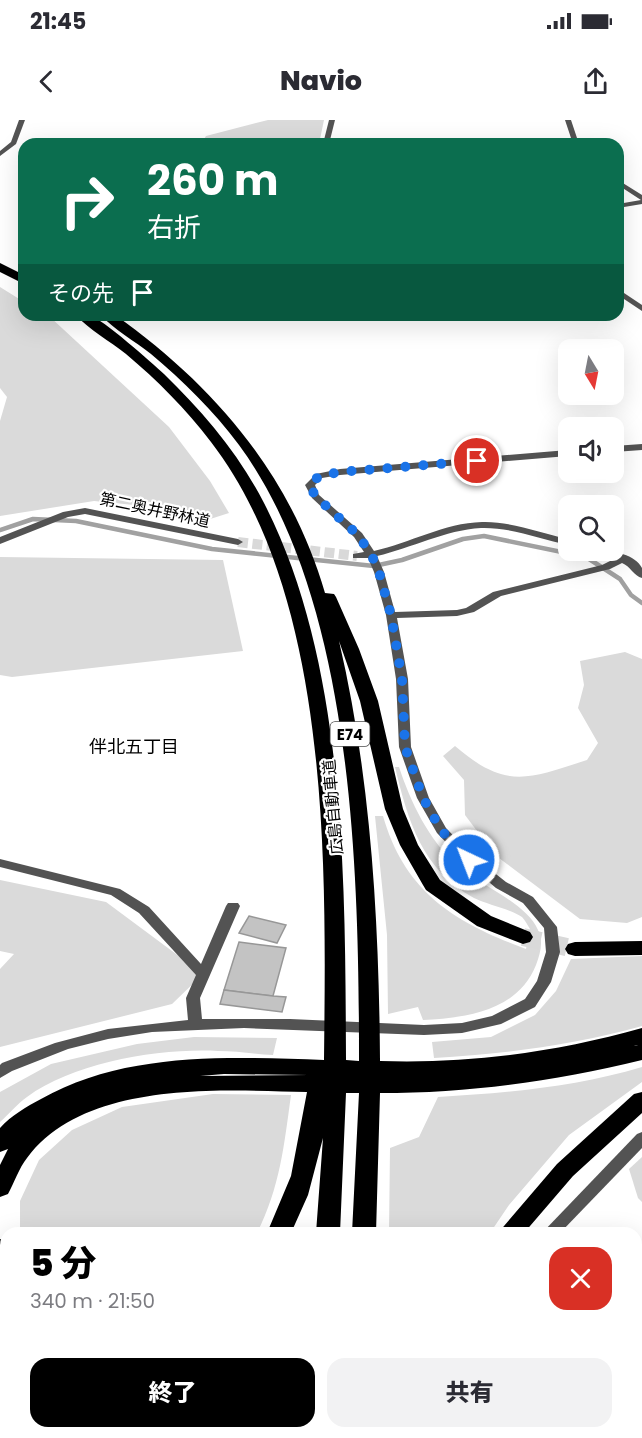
<!DOCTYPE html>
<html lang="ja">
<meta charset="utf-8">
<style>
:root{--surface:#fff;--page:#f2f2f3;--text:#2b2b33;--muted:#7c7c81;--accent:#000}
body{margin:0;font-family:Poppins,"Noto Sans JP",sans-serif;background:var(--page);color:var(--text);height:100vh;display:flex;flex-direction:column;font-size:22px;white-space:nowrap}
*{box-sizing:border-box;margin:0}
p{font-size:20px;color:var(--muted)}
.icon{flex:none;width:33px;height:33px;fill:none;stroke:currentColor;stroke-width:2;stroke-linecap:round;stroke-linejoin:round}
.map{position:relative;flex:1;overflow:hidden}
.details{position:absolute;left:0px;top:1107px;width:642px;height:212px;display:flex;flex-direction:column;background:var(--surface);border-radius:18px 18px 0 0;box-shadow:0 6px 24px #0002}
.details>*{flex:none}
.banner{position:absolute;left:18px;top:18px;width:606px;height:183px;border-radius:18px;box-shadow:0 6px 24px #0002;background:#0b6e4f;color:#fff;overflow:hidden}
.needle{width:39px;rotate:170deg}
.buttons{position:absolute;left:558px;top:219px;display:grid;gap:12px}
.buttons a{display:grid;place-items:center;width:66px;height:66px;border-radius:12px;background:var(--surface);box-shadow:0 6px 24px #0002;font-size:30px}
.pin{position:absolute;display:grid;place-items:center;width:51px;height:51px;color:#fff;margin:-26px;border:3px solid #fff;border-radius:50%;box-shadow:0 2px 6px #0007}
.me{position:absolute;width:66px;margin:-33px;rotate:317deg;stroke-linejoin:round;filter:drop-shadow(0 0 4px #0008)}
.turn{display:flex;align-items:center;gap:21px;height:126px;padding:0 30px;font-size:27px}
.turn .icon{width:78px;height:78px;stroke-width:2.5}
.turn b{display:block;font-size:42px;line-height:51px}
.then{display:flex;align-items:center;height:57px;padding:0 30px;background:#0003;gap:12px;font-size:22px}
.round{display:grid;place-items:center;flex:none;width:63px;height:63px;border-radius:18px;background:var(--page)}
.summary{display:flex;align-items:center;justify-content:space-between;height:102px;padding:0 30px}
h1{font-size:36px;font-weight:800;line-height:45px;color:var(--accent)}
.cta{display:flex;gap:12px;margin-top:auto;padding:12px 30px}
.cta a{flex:1;height:69px;border-radius:18px;background:var(--accent);color:#fff;font-size:24px;font-weight:800;line-height:69px;text-align:center}
.cta a+a{background:var(--page);color:var(--text)}
.status{display:flex;justify-content:space-between;align-items:center;height:42px;padding:0 30px;background:var(--surface);direction:ltr}
.status svg{height:16px;fill:currentColor}
header{display:flex;justify-content:space-between;align-items:center;height:78px;padding:0 30px;background:var(--surface);font-size:27px;font-weight:800}
.map>svg:first-child{display:block}
.green{fill:#dadada}
.lines{fill:none;stroke-linecap:round;stroke-linejoin:round}
.stream{stroke:#a1a1a1;stroke-width:4.5}
.building{fill:#c3c3c3;stroke:#979797;stroke-width:1.5}
.minor-tunnel{stroke:#d9d9d9;stroke-width:10;stroke-dasharray:10 4.5;stroke-linecap:butt}
.motorway-tunnel{stroke:#d9d9d9;stroke-width:18;stroke-dasharray:18 9;stroke-linecap:butt}
.minor{fill:#535353;fill-rule:evenodd}
.tertiary{fill:#535353;fill-rule:evenodd}
.motorway{fill:#000;fill-rule:evenodd}
.route{stroke:#1a73e8;stroke-width:10;stroke-dasharray:0 18}
.labels{text-anchor:middle;dominant-baseline:central;stroke-width:4.5;stroke-linejoin:round;paint-order:stroke}
.shield{fill:#fff;stroke:#4c4c4c;stroke-width:1.5}
.shield-label{font-size:15px;font-weight:bold;fill:#000}
.street-label{font-size:16px;fill:#000;stroke:#fff}
.neighbourhood-label{font-size:18px;fill:#000;stroke:#fff}
</style>
<div class="status"><b>21:45</b><svg viewBox="0 0 49 12"><path d="M0 12V9h3v3zM5 12V6h3v6zM10 12V3h3v9zM15 12V0h3v12zM26 1h20v11H26zM47 4h2v5h-2z"/></svg></div>
<header><svg class="icon" aria-label="back" viewBox="0 0 24 24"><path d="M15 5l-7 7 7 7"/></svg>Navio<svg class="icon" aria-label="share" viewBox="0 0 24 24"><path d="M12 15V3M7 8l5-5 5 5M5 13v7h14v-7"/></svg></header>
<div class="map">
<svg width="642" height="1318" viewBox="0 0 642 1318">
<rect width="100%" height="100%" fill="#fff"/>
<g class="green">
<polygon points="268,0 324,0 319,24 201,24 206,16"/>
<polygon points="0,167 24,182 24,195 46,195 50,197 169,307 210,361 229,393 204,401 154,387 94,381 0,396 0,301 7,277 0,268"/>
<polygon points="0,437 223,440 243,531 12,557 0,555"/>
<path d="M 625,532 L 642,539 L 642,797 L 627,803 L 580,799 L 495,735 L 465,695 L 464,660 L 443,636 L 455,626 C 506,670 528,659 587,640 L 598,623 L 578,588 L 584,565 L 580,541 Z"/>
<path d="M 395,647 L 399,647 C 411,683 428,718 456,745 C 479,765 526,782 538,810 C 544,822 540,834 536,845 C 518,891 466,898 423,900 L 418,887 L 388,894 L 387,815 L 375,696 L 383,696 C 405,773 456,803 526,829 L 530,809 C 528,806 525,800 522,797 C 511,789 488,785 474,778 C 422,750 408,701 395,647 Z"/>
<polygon points="0,760 106,782 203,854 172,884 0,927 0,849 14,834 0,831"/>
<path d="M 642,836 L 642,906 C 573,925 505,934 434,938 L 432,922 L 491,917 L 535,895 L 556,871 L 571,839 Z"/>
<path d="M 194,917 L 277,918 L 273,935 C 255,934 236,931 218,931 C 160,928 75,942 27,977 C 17,984 9,994 0,1002 L 0,972 L 51,944 L 137,924 Z"/>
<path d="M 642,947 L 642,962 L 569,1015 L 509,1085 L 490,1113 L 389,1113 L 390,1028 L 419,1017 L 438,977 C 507,973 575,967 642,947 Z"/>
<path d="M 213,974 L 291,975 C 284,1026 280,1067 257,1113 L 20,1113 L 20,1081 L 39,1040 L 72,1010 L 122,987 Z"/>
<polygon points="642,1037 642,1082 638,1078 629,1049"/>
<polygon points="642,1202 642,1318 495,1318 495,1312 636,1312 636,1203"/>
<polygon points="145,1313 271,1313 270,1318 149,1318"/>
</g>
<g class="lines">
<polyline class="stream" points="0,410 33,399 76,401 212,429 374,446 402,440 463,419 484,416 586,437 620,459 631,475 642,483"/>
</g>
<g class="building">
<polygon points="249,796 286,805 277,823 239,813"/>
<polygon points="239,822 286,828 273,876 224,870"/>
<polygon points="224,870 273,876 286,877 282,892 220,884"/>
</g>
<g class="lines">
<polyline class="minor-tunnel" points="238,422 357,436"/>
<polyline class="motorway-tunnel" points="523,817 575,829"/>
<g class="minor">
<polygon points="329,0 335,0 329,24 323,24"/>
<polygon points="618,169 642,185 642,191 618,175"/>
<polygon points="642,324 642,330 614,332 614,326"/>
<path d="M 568,330 L 568,336 L 340,355 L 322,358 L 315,365 L 319,375 L 362,413 L 374,431 C 410,423 444,403 482,402 C 510,401 541,413 568,419 L 568,425 C 540,419 510,407 481,408 C 445,410 412,428 377,436 L 384,452 L 395,492 L 457,490 L 466,488 L 493,472 L 602,445 L 614,439 L 600,430 C 612,430 636,435 642,448 C 642,449 642,456 642,458 C 634,456 630,446 622,443 L 610,449 L 501,476 L 474,492 L 457,496 L 397,498 L 408,559 L 411,627 L 429,678 L 446,708 L 473,736 L 506,762 L 533,777 L 557,807 L 560,832 L 551,862 L 535,887 L 501,904 L 462,913 L 424,915 L 244,908 L 152,912 L 108,919 L 68,929 L 12,951 L 0,958 L 0,945 L 2,943 L 55,923 L 108,909 L 188,900 L 186,878 L 196,855 L 139,793 L 111,775 L 0,747 L 0,739 L 120,769 L 149,787 L 201,844 L 226,786 L 228,783 L 238,783 L 240,786 L 200,878 L 202,899 L 290,899 L 424,905 L 462,903 L 492,896 L 525,879 L 537,861 L 546,832 L 544,808 L 523,783 L 496,768 L 465,742 L 437,713 L 417,678 L 399,627 L 396,559 L 386,495 L 374,452 L 368,438 L 353,438 L 353,434 L 364,432 L 354,417 L 312,378 L 305,365 L 316,354 L 340,349 Z"/>
<polygon points="85,388 238,419 243,422 238,425 85,394 68,397 0,424 0,417 63,392"/>
<polygon points="642,1012 642,1028 560,1113 542,1113 637,1014"/>
<polygon points="0,1255 6,1257 6,1273 0,1271"/>
<polygon points="45,1312 62,1312 65,1318 47,1318"/>
<polygon points="449,1312 467,1312 466,1318 448,1318"/>
</g>
<g class="tertiary">
<polygon points="19,0 25,0 16,24 0,36 0,31 11,22"/>
<polygon points="565,0 571,0 579,24 573,24"/>
<polygon points="618,60 642,75 642,84 618,88 618,84 641,80 618,65"/>
</g>
<g class="motorway">
<polygon points="0,143 24,155 24,164 0,152"/>
<path d="M 76,195 C 80,195 86,194 89,195 C 103,199 152,243 164,254 C 203,292 239,334 264,383 C 347,544 345,763 346,940 L 359,941 C 359,753 354,481 239,325 C 214,291 183,261 151,234 C 135,221 114,210 101,195 L 115,195 C 214,265 291,355 325,473 L 334,474 L 336,477 L 359,529 L 378,581 L 403,689 L 418,725 L 440,760 L 491,796 L 530,812 L 533,817 L 530,822 L 523,824 L 477,806 L 426,770 L 423,765 L 400,725 L 385,689 L 360,581 L 339,521 C 371,658 379,800 380,941 C 469,944 557,932 642,908 L 642,924 L 634,926 L 642,924 L 642,940 C 555,961 470,973 380,973 L 376,1113 L 352,1113 L 359,973 L 346,973 L 340,1113 L 316,1113 L 323,1018 L 308,1075 L 291,1113 L 267,1113 L 291,1056 L 307,972 C 221,970 85,960 27,1038 C 19,1048 14,1063 8,1074 L 0,1077 L 0,1045 L 8,1029 L 0,1032 L 0,1008 C 12,995 26,987 41,979 C 126,931 230,937 324,940 C 326,750 332,479 211,322 C 186,289 157,260 126,234 C 110,221 89,210 76,195 ZM 224,954 L 309,955 L 200,956 Z"/>
<polygon points="642,821 642,835 575,836 568,834 565,829 568,824 575,822"/>
<polygon points="642,972 642,993 573,1056 524,1113 498,1113 557,1044 634,974"/>
<polygon points="0,1119 6,1121 6,1153 0,1151"/>
<polygon points="0,1171 6,1173 6,1198 0,1196"/>
<polygon points="118,1312 145,1312 148,1318 121,1318"/>
<polygon points="293,1312 319,1312 318,1318 292,1318"/>
<polygon points="334,1312 360,1312 359,1318 333,1318"/>
<polygon points="392,1312 418,1312 416,1318 390,1318"/>
</g>
</g>
<g class="lines">
<polyline class="route" points="469,740 441,710 423,678 405,627 402,559 391,495 379,452 372,436 358,415 315,376 310,365 319,356 340,352 477,341"/>
</g>
<g class="labels">
<rect class="shield" x="330.5" y="602" width="39" height="24" rx="4.5"/>
<g class="shield-label">
<text x="350" y="614">E74</text>
</g>
<g class="street-label">
<text transform="translate(155 390) rotate(12)">第二奥井野林道</text>
<text transform="translate(333 687) rotate(-95)">広島自動車道</text>
</g>
<g class="neighbourhood-label">
<text x="134" y="626">伴北五丁目</text>
</g>
</g>
</svg>
<div class="buttons">
<a><svg class="needle" viewBox="-14 -14 28 28"><path d="M0-13l5 13h-10z" fill="#e53935"/><path d="M0 13l5-13h-10z" fill="#7c7c81"/></svg></a>
<a><svg class="icon" aria-label="sound" viewBox="0 0 24 24"><path d="M4 9h4l5-4v14l-5-4H4zM17 9q2 3 0 6"/></svg></a>
<a><svg class="icon" aria-label="search" viewBox="0 0 24 24"><circle cx="10" cy="10" r="6"/><path d="M15 15l6 6"/></svg></a>
</div>
<div class="pin" style="left:477px;top:341px;background:#d93025"><svg class="icon" aria-label="arrive" viewBox="0 0 24 24"><path d="M6 21V4h12l-3 4 3 4H6"/></svg></div>
<svg class="me" style="left:469px;top:740px" viewBox="-20 -20 40 40"><circle r="17" fill="#1a73e8" stroke="#fff" stroke-width="3"/><path d="M0-11L8 9 0 5-8 9z" fill="#fff"/></svg>
<div class="banner">
<div class="turn"><svg class="icon" aria-label="right" viewBox="0 0 24 24"><path d="M7 20v-9h11M14 6l5 5-5 5"/></svg><div><b>260 m</b>右折</div></div>
<div class="then">その先<svg class="icon" aria-label="arrive" viewBox="0 0 24 24"><path d="M6 21V4h12l-3 4 3 4H6"/></svg></div>
</div>
<section class="details">
<div class="summary"><div><h1>5 分</h1><p>340 m · 21:50</p></div><a class="round" style="background:#d93025;color:#fff"><svg class="icon" aria-label="close" viewBox="0 0 24 24"><path d="M6 6l12 12M18 6L6 18"/></svg></a></div>
<div class="cta"><a>終了</a><a>共有</a></div>
</section>
</div>
